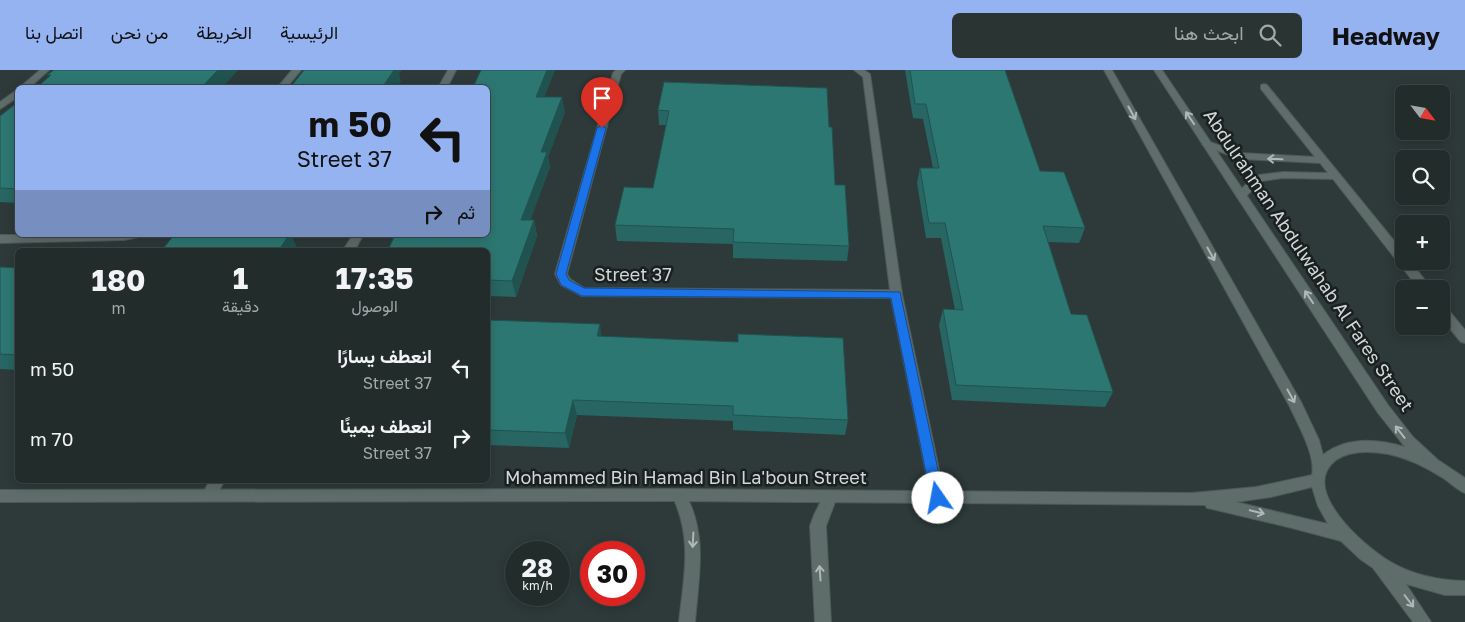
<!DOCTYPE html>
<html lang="ar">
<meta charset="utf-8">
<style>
:root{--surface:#222c2b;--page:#2a3433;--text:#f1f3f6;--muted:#a2a7a9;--line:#3f4847;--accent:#95b2f1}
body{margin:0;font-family:"Golos Text",Vazirmatn,sans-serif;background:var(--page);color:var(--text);direction:rtl;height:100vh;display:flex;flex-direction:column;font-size:19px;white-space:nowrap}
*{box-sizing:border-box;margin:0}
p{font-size:16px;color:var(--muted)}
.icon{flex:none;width:28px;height:28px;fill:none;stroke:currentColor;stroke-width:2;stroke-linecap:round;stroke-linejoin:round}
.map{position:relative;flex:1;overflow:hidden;direction:ltr}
.panel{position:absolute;left:15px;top:178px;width:475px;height:235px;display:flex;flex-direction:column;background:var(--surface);border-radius:8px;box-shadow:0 2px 12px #0003,0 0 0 1px var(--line);direction:rtl}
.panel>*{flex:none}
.guide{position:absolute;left:15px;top:15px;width:475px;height:152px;border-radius:8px;box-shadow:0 2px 12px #0003,0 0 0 1px var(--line);direction:rtl;background:#95b2f1;color:#111;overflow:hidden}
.needle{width:32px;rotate:121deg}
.fabs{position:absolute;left:1395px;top:15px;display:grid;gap:10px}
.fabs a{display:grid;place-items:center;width:55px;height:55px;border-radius:8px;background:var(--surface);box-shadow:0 2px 12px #0003,0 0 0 1px var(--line);font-size:25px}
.speed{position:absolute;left:505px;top:471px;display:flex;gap:10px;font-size:25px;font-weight:700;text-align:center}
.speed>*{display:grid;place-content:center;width:65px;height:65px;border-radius:50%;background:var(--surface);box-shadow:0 2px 12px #0003,0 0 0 1px var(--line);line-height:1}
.speed small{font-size:12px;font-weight:400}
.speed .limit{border:8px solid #d22;background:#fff;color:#111}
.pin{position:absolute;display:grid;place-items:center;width:42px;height:42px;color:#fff;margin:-51px -21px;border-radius:50% 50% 50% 0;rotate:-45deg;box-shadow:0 0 5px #0007}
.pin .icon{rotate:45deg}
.me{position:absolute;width:55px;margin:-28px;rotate:348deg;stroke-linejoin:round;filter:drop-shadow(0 0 4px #0008)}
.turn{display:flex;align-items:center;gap:18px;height:105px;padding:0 15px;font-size:22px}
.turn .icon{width:65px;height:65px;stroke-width:2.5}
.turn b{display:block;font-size:35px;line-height:42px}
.then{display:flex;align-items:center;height:48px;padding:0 15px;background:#0003;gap:10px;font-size:19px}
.eta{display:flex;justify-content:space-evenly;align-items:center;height:85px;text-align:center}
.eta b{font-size:30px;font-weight:700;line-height:35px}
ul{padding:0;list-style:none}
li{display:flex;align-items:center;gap:15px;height:70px;padding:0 15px}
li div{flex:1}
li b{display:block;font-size:19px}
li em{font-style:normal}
header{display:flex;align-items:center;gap:30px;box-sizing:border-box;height:70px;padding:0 25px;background:var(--accent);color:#111}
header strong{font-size:24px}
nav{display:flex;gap:28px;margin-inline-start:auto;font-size:18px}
.search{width:350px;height:45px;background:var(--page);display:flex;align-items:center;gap:12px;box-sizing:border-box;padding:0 18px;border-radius:8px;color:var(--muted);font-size:19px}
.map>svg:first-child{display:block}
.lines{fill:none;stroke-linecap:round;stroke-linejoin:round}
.service-casing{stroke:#4d5857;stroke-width:2}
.minor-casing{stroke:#4d5857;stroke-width:2}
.tertiary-casing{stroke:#4d5857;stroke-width:2}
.service{fill:#5e6c6a;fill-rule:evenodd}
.minor{fill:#5e6c6a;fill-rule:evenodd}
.tertiary{fill:#5e6c6a;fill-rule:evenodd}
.wall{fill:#276662}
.shaded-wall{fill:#205350}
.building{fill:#2d7772;stroke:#205350}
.oneway{stroke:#aeb8b6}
.route{fill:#1a73e8;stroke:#114b97}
.labels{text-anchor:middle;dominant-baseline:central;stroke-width:5;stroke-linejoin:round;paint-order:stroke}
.street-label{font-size:18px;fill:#d0d8d7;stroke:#1a201f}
</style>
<header>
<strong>Headway</strong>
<div class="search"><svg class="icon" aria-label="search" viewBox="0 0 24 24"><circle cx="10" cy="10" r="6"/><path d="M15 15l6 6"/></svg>ابحث هنا</div>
<nav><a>الرئيسية</a><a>الخريطة</a><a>من نحن</a><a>اتصل بنا</a></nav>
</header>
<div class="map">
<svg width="1465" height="552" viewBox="0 0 1465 552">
<rect width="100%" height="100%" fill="#2d3a39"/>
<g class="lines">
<defs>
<g id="service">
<polygon points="1264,14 1267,15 1404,183 1404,191 1410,191 1432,219 1419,219 1333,109 1283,108 1262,111 1245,127 1237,127 1236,125 1237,123 1255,106 1259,105 1283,102 1328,103 1320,93 1240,89 1204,76 1202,74 1207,71 1241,83 1315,87 1261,19 1261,15"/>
<polygon points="1441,235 1445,236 1465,260 1465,273 1461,272 1441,248"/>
<path d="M 679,419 L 684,421 C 708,464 699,504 695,552 L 679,552 C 684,505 693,469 672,425 L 674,421 Z"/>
<polygon points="830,421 835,423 837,427 826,456 831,552 815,552 810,456 814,445 825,423"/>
</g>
<g id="minor">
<polygon points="40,0 49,0 29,18 19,18"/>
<polygon points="292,0 301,0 286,18 277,18"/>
<polygon points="448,0 456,0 447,18 438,18"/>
<polygon points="616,0 625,0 621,4 567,204 570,209 584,218 890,220 863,7 854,0 864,0 870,4 902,224 945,428 943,432 938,434 933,432 931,428 891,228 582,226 561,215 555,204 613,3"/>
<polygon points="18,19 18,27 0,39 0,32"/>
<polygon points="0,165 140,165 139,167 124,170 0,173"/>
<polygon points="353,165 363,165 355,180 343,180"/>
<polygon points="210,410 225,410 214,429 209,431 204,429 202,425"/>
</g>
<path id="tertiary" d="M 1104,0 L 1112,0 L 1301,332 L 1319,370 L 1323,385 C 1347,366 1378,369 1405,377 L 1378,343 L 1154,0 L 1162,0 L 1388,335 L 1413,367 L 1438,390 L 1465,408 L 1465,423 C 1457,420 1451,413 1443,408 C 1426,397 1408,388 1388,384 C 1371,381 1350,380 1336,390 C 1298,419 1364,476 1389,491 C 1412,505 1438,510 1465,511 L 1465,525 L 1445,525 L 1406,514 L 1431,552 L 1413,552 L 1373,498 L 1360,489 L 1341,471 L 1292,458 L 1212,439 L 1207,438 L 1205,435 L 679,431 L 0,432 L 0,420 L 679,419 L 1192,423 L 1256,417 L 1312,405 C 1316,385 1298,355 1290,337 ZM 1312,417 L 1318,436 L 1328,454 L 1236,432 L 1271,427 Z"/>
</defs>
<use href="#service" class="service-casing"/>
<use href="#minor" class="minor-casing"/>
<use href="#tertiary" class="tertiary-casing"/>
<use href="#service" class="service"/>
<use href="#minor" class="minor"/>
<use href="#tertiary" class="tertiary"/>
</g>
<g class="wall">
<polygon points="555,0 544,27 565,42 548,87 550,97 530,150 534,150 537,166 516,227 488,226 488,18 474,18 474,15"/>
<polygon points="905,0 1005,0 1040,101 1085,158 1079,173 1048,172 1071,244 1113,322 1105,337 952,330 939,255 943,239 955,240 941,168 926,168 917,113 920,98 933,98 923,49 913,48"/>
<polygon points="664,12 829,57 835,115 849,176 847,191 733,188 733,174 617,171 615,155 653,118 666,55 659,55 658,40"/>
<polygon points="18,32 18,133 0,132 0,46"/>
<polygon points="0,197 18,198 18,300 0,299"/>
<polygon points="488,250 602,267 848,350 845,365 733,360 733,351 577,345 569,378 488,375"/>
</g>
<g class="shaded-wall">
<polygon points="218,0 238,0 222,18 201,18"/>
<polygon points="392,0 402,0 399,4 401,11 397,18 382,18"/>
<polygon points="547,0 555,0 539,41 536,27"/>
<polygon points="562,27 565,42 548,87 550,97 525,165 521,150 541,82"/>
<polygon points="534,150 537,166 516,227 512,211"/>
<polygon points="289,165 291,165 298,179 297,180 279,180"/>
<polygon points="600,254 602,270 597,266"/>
<polygon points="573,330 577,345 569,378 565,363"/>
</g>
<g class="building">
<polygon points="54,0 218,0 201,18 36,18 51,5 47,5"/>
<polygon points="304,0 394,0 382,18 290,18"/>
<polygon points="481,0 547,0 536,27 562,27 541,82 547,82 521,150 534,150 512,211 488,210 488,180 388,180 395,165 488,165 488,18 485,18 486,15 474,15"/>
<polygon points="910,0 1005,0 1040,101 1064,102 1085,158 1043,156 1071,244 1087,245 1113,322 956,315 943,239 963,240 945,153 929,153 920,98 939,98 926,34 915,34"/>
<polygon points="664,12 827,18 829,57 832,57 835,115 845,115 849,176 733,172 734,159 615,155 624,117 653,118 669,41 658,40"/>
<polygon points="18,32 18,119 0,118 0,46"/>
<polygon points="174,165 289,165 279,180 162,180"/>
<polygon points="0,197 18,198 18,285 0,284"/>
<polygon points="488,250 600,254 597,266 738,272 738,264 843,268 848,350 733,345 733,336 573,330 565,363 488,360"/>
</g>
<defs><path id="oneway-shaft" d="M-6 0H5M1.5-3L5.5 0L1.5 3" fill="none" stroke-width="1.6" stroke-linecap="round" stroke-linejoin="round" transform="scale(1.25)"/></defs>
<g class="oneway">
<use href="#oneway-shaft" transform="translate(1132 43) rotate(61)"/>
<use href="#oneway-shaft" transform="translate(1190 48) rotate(-124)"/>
<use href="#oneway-shaft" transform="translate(1275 89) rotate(-178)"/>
<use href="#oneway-shaft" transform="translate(1211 184) rotate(61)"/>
<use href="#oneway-shaft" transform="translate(1309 227) rotate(-124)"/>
<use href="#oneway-shaft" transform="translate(1291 326) rotate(61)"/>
<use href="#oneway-shaft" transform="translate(1400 362) rotate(-128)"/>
<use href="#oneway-shaft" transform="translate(1257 442) rotate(14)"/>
<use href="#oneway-shaft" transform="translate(693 470) rotate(93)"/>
<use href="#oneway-shaft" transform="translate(820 503) rotate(-94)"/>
<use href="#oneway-shaft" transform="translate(1409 531) rotate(53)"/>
</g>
<polygon class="route" points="602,55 606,58 566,204 569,210 584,218 900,222 944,428 942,432 938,434 933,432 931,428 891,228 582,226 561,215 556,204 597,58"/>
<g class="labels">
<g class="street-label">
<text transform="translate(1309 190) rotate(56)">Abdulrahman Abdulwahab Al Fares Street</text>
<text x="633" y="204">Street 37</text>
<text x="686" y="407">Mohammed Bin Hamad Bin La'boun Street</text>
</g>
</g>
</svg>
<div class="fabs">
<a><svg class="needle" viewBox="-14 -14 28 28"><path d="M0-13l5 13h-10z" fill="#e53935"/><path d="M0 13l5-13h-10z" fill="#a2a7a9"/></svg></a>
<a><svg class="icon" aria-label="search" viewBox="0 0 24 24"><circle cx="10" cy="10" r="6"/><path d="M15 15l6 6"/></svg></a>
<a>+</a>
<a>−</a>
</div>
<div class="speed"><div>28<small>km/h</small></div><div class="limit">30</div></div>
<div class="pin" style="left:602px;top:58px;background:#d93025"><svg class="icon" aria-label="arrive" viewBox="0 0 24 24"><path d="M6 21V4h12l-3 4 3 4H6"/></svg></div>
<svg class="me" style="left:938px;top:428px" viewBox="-20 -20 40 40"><circle r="19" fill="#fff"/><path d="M0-13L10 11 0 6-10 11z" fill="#1a73e8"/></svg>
<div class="guide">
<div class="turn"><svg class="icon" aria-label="left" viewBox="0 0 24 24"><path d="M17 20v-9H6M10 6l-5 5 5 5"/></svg><div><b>50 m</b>Street 37</div></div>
<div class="then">ثم<svg class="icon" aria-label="right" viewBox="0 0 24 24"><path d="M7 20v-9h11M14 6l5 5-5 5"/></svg></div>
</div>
<section class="panel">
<div class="eta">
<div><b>17:35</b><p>الوصول</p></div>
<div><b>1</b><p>دقيقة</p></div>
<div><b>180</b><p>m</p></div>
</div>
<ul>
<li><svg class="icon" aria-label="left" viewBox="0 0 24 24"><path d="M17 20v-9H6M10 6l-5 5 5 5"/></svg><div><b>انعطف يسارًا</b><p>Street 37</p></div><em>50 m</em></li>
<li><svg class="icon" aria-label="right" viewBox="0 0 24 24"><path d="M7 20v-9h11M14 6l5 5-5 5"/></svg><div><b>انعطف يمينًا</b><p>Street 37</p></div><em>70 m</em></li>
</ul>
</section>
</div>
